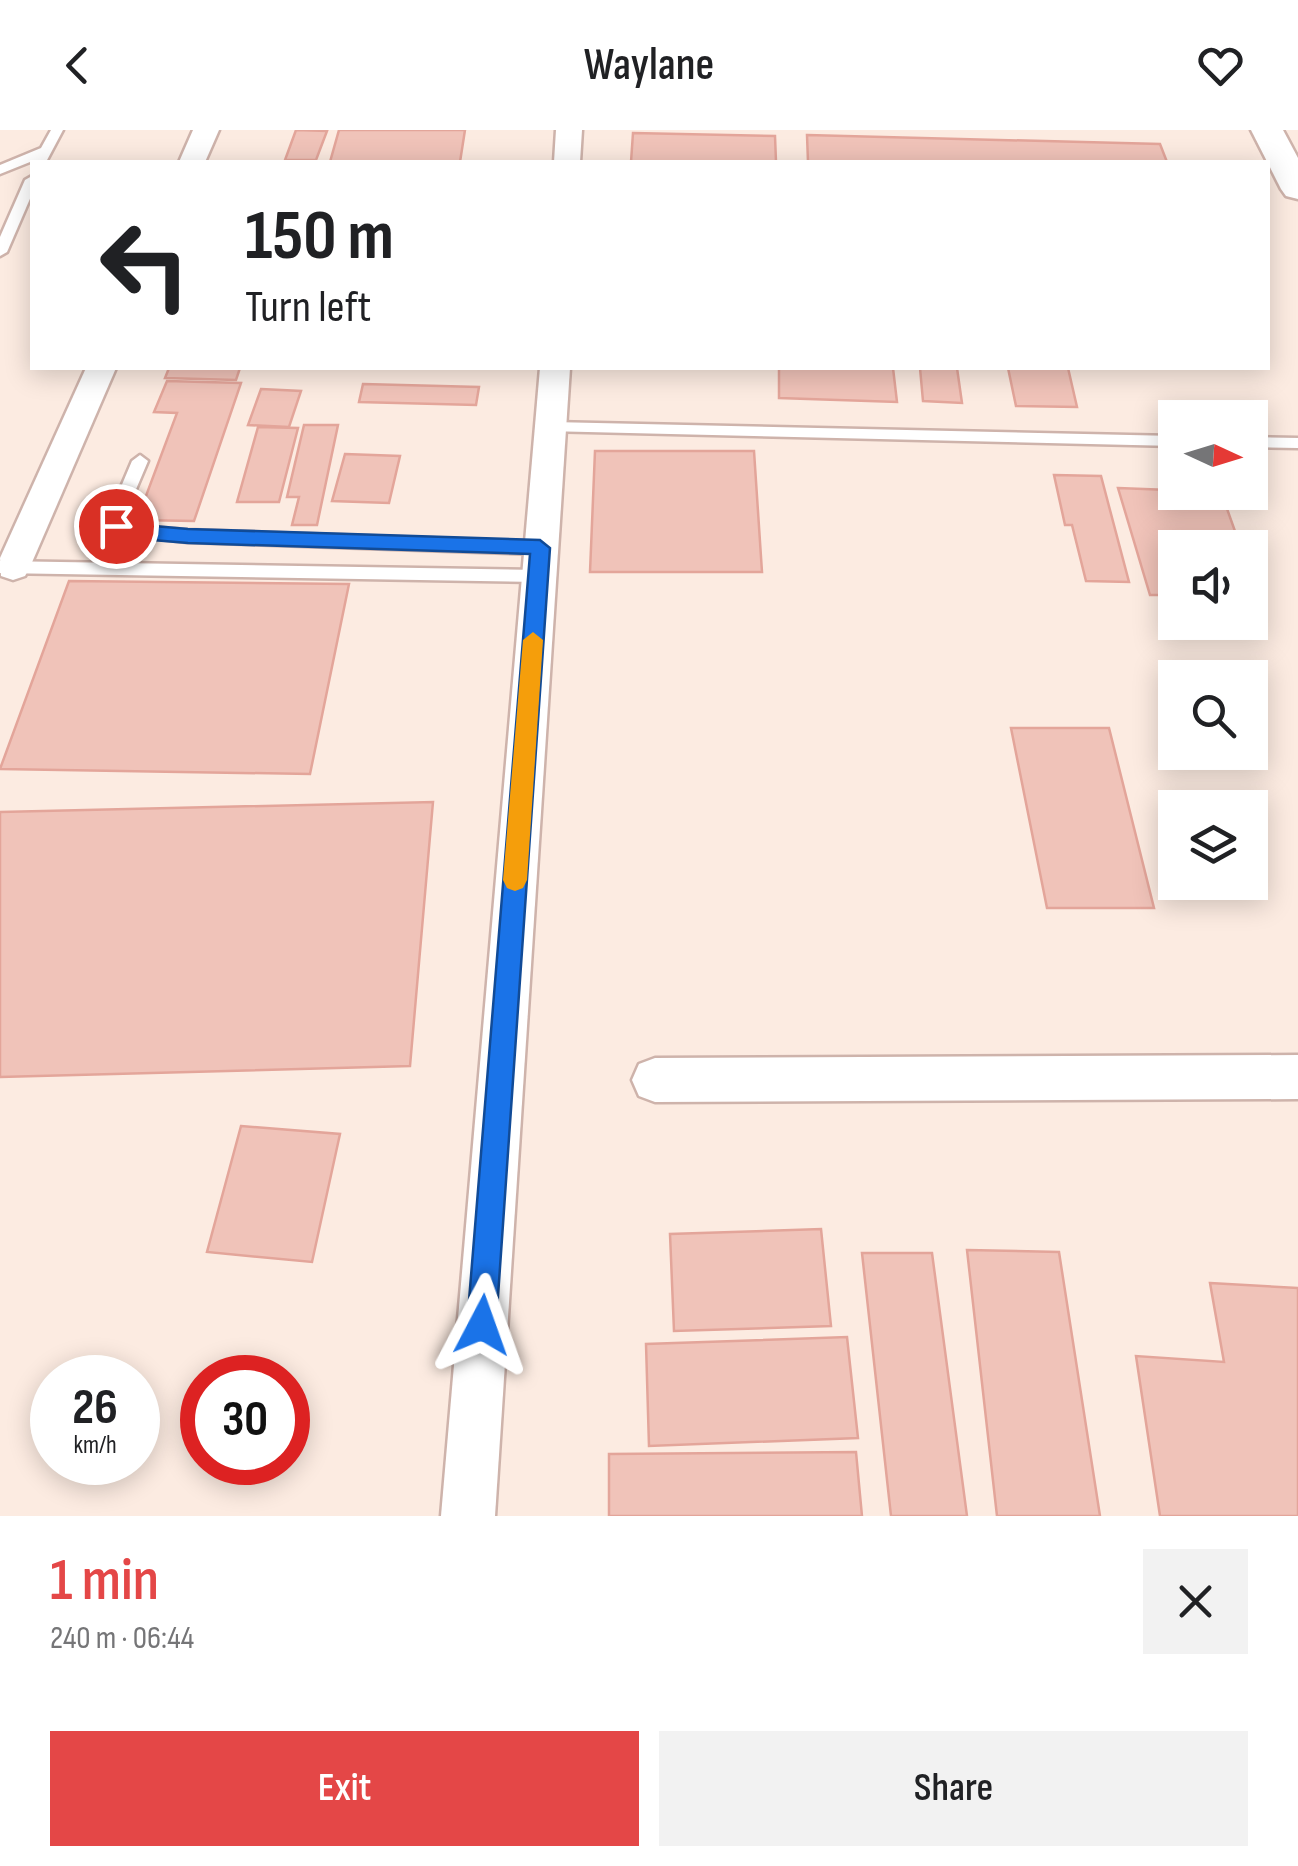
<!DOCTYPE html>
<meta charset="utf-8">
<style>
:root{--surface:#fff;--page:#f2f2f2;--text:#202124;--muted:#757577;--accent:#e44747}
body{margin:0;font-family:"Sofia Sans Condensed",sans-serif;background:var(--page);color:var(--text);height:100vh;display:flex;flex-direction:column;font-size:38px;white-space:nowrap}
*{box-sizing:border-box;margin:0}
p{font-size:32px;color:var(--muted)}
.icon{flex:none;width:55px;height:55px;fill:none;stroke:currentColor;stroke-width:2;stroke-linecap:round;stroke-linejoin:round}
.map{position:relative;height:1386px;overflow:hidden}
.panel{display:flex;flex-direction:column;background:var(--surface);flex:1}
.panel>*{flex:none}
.banner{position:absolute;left:30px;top:30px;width:1240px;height:210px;border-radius:0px;box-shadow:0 5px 25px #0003;background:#fff;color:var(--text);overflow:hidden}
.needle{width:65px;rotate:94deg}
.fabs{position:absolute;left:1158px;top:270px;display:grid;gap:20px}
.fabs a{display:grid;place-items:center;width:110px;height:110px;border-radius:0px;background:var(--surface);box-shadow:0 5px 25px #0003;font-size:50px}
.speed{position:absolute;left:30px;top:1225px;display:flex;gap:20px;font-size:50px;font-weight:700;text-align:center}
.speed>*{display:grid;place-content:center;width:130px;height:130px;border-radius:50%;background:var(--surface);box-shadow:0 5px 25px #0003;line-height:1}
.speed small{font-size:25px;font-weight:400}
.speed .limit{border:15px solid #d22;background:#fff;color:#111}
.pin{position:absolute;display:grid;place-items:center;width:85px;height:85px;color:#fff;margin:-42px;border:5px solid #fff;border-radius:50%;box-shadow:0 2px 10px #0007}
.me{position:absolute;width:110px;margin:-55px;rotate:4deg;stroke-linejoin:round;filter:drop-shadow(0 0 8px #0008)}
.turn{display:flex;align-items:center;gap:35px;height:210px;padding:0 50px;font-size:45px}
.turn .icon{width:130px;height:130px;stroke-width:2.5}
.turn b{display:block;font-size:70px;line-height:85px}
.round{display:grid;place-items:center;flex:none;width:105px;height:105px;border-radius:0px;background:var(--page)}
.summary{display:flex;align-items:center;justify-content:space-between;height:170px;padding:0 50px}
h1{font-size:60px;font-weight:600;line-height:75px;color:var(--accent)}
.button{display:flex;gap:20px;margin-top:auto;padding:20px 50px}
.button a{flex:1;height:115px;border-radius:0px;background:var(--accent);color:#fff;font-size:40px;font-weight:600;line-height:115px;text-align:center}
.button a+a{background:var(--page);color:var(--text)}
header{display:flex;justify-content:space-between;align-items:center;height:130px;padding:0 50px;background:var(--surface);font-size:45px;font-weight:600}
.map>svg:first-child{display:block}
.building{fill:#f0c3b9;stroke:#e3a59a;stroke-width:2.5}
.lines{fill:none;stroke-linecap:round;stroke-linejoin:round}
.service-casing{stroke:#ceb3ab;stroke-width:5}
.minor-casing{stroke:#ceb3ab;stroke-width:5}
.tertiary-casing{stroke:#ceb3ab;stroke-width:5}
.service{fill:#fff;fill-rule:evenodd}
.minor{fill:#fff;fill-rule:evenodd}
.tertiary{fill:#fff;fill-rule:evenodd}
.route{fill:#1a73e8;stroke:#114b97;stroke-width:2.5}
.slow{fill:#f59e0b}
</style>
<header><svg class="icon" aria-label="back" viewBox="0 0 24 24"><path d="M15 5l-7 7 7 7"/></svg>Waylane<svg class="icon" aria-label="heart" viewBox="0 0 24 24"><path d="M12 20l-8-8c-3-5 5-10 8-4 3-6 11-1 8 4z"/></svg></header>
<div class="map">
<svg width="1298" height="1386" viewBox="0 0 1298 1386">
<rect width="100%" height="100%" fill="#fcebe1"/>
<g class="building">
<polygon points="296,0 327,1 316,30 285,30"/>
<polygon points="339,0 465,0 460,32 330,32"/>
<polygon points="633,3 775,6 776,32 631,32"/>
<polygon points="807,5 1160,14 1167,32 808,32"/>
<polygon points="169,238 240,238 236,250 165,248"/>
<polygon points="779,238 893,238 897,272 779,268"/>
<polygon points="920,238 957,238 962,273 923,271"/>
<polygon points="1008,238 1068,238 1077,277 1016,276"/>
<polygon points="167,251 241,253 194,391 137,390 177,283 154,282"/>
<polygon points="363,254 479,257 476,275 359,272"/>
<polygon points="261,259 301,261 289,297 248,295"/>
<polygon points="304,295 338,295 317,395 292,395 299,367 287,367"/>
<polygon points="258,297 298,298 279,372 237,372"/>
<polygon points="595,321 754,321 762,442 590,442"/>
<polygon points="345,324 400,326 389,373 332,371"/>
<polygon points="1054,345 1101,346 1129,452 1086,451 1072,395 1065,395"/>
<polygon points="1118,358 1221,362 1241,418 1175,418 1175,465 1150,465"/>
<polygon points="69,451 349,454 310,644 0,639"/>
<polygon points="1011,598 1109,598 1154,778 1047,778"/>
<polygon points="433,672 410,936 0,947 0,682"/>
<polygon points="241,996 340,1004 312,1132 207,1122"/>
<polygon points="821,1099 831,1196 674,1201 670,1104"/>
<polygon points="967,1120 1059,1122 1100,1386 997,1386"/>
<polygon points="862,1123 932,1123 967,1386 891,1386"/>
<polygon points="1210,1153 1298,1158 1298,1386 1160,1386 1136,1226 1224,1232"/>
<polygon points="847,1207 858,1308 649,1316 646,1214"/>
<polygon points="856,1322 862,1386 609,1386 609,1324"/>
</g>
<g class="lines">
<defs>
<g id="service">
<polygon points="51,0 63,0 46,32 35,30 0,44 0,35 41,18"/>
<polygon points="32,46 32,64 7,122 0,126 0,107 25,50"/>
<polygon points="552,292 1175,306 1175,316 546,301 544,297"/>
<polygon points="1250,307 1298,308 1298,318 1250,317"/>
<polygon points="140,325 148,331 123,390 125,395 187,400 540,412 549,418 540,424 187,412 113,404 107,390 132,331"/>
<polygon points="0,431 538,440 547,446 538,452 0,443"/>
</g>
<g id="minor">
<polygon points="193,0 219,0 205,32 179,32"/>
<polygon points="556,0 582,0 580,32 554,32"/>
<polygon points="86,238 116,238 30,437 25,446 13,450 1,446 0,428"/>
<polygon points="540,238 570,238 495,1386 441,1386"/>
<polygon points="1298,925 1298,969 655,972 639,966 632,950 639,934 655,928"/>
</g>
<polygon id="tertiary" points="1251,0 1283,0 1298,28 1298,69 1286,66 1281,59"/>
</defs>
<use href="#service" class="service-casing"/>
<use href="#minor" class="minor-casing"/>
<use href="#tertiary" class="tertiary-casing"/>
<use href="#service" class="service"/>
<use href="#minor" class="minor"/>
<use href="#tertiary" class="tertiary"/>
</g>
<polygon class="route" points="116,389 131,394 188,399 540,410 550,418 496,1195 492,1205 482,1209 471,1205 467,1195 530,424 188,413 129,408 106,396"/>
<polygon class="slow" points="533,502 543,510 527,750 523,758 515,761 507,758 503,750 523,510"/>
</svg>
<div class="fabs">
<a><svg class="needle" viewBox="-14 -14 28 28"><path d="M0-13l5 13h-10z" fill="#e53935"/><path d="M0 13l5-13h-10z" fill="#757577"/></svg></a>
<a><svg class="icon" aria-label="sound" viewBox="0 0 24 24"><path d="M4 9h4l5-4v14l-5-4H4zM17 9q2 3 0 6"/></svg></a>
<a><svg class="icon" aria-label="search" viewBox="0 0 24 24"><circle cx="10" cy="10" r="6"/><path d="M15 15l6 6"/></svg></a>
<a><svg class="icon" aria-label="layers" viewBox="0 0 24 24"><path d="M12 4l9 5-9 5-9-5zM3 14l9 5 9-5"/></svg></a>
</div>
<div class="speed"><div>26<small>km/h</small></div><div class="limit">30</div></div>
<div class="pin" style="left:116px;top:396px;background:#d93025"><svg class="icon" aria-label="arrive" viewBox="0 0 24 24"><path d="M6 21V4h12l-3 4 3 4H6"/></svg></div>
<svg class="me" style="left:482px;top:1195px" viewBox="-20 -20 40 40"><path d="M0-17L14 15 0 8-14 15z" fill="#1a73e8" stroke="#fff" stroke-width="4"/></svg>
<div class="banner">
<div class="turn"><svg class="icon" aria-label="left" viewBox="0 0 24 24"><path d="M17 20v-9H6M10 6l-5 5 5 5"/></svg><div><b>150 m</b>Turn left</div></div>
</div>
</div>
<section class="panel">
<div class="summary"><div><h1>1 min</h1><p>240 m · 06:44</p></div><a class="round"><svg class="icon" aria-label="close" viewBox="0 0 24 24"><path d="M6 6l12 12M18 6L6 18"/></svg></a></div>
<div class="button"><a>Exit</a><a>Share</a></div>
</section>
